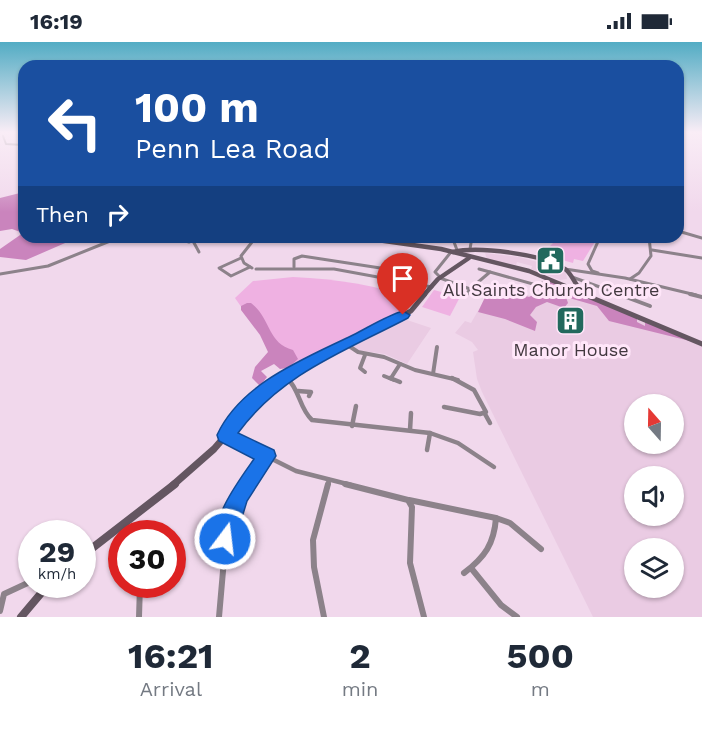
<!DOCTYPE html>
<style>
:root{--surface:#fff;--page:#f6f6f7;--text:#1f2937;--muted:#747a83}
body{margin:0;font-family:"Work Sans",sans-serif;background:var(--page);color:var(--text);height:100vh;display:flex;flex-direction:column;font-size:22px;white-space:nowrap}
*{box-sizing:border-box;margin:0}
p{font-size:20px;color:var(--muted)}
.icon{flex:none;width:33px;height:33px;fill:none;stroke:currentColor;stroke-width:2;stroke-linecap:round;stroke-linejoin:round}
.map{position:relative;height:575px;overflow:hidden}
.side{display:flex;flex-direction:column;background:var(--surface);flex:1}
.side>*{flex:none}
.top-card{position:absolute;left:18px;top:18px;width:666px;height:183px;border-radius:18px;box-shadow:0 2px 4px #0004;background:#1a4fa0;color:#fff;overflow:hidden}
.needle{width:39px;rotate:340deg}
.buttons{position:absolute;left:624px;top:352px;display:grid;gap:12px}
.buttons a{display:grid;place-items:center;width:60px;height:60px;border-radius:50%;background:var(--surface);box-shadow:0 2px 4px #0004;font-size:30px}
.speed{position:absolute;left:18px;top:478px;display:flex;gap:12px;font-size:30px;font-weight:700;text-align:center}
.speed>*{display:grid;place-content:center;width:78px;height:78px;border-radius:50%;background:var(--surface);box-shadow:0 2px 4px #0004;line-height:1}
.speed small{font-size:15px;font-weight:400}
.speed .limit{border:9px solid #d22;background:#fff;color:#111}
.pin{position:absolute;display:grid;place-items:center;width:51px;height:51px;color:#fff;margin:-62px -26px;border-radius:50% 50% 50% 0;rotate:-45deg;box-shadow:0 0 6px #0007}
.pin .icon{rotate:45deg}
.me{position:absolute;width:66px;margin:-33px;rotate:15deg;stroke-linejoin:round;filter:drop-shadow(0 0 4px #0008)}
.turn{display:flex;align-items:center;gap:21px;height:126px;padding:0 18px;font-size:27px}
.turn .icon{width:78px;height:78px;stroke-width:2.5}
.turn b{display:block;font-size:42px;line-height:51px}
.then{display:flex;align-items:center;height:57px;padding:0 18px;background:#0003;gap:12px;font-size:22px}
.eta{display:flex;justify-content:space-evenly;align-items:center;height:102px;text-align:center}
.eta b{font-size:36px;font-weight:700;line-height:42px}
.status{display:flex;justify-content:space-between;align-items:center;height:42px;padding:0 30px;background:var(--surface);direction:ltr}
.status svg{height:16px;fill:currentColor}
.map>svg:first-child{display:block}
.built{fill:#eacbe3;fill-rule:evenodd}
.green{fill:#efb1e2}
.forest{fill:#ca84bd}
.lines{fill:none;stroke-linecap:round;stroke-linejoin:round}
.street-far4{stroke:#8c828a;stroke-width:2}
.street-far3{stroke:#8c828a;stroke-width:3}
.street-far2{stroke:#8c828a;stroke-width:4}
.street-far1{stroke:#8c828a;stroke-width:4.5}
.street{stroke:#8c828a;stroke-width:6}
.secondary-far3{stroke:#645661;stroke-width:4.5}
.secondary-far2{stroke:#645661;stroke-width:5}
.secondary-far1{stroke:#645661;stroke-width:7}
.secondary{stroke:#645661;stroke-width:8}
.route{fill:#1a73e8;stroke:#114b97;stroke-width:1.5}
.labels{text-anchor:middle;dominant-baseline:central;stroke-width:6;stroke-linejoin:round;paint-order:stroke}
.poi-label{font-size:18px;fill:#42383f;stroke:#ffe6f9}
</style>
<div class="status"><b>16:19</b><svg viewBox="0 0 49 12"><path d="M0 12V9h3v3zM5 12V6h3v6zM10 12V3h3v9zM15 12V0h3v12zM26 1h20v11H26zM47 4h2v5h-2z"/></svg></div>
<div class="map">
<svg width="702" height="575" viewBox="0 0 702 575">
<rect width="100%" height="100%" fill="#f1d8ec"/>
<g class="built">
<polygon points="485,211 519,215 560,226 566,231 567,237 560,238 531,227 532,224 517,220 516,223 487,218"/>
<path d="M 545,238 L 702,304 L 702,575 L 593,575 L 482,350 L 477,337 L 473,310 L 478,308 L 472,300 L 455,291 L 465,279 L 471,281 L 491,246 L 501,245 L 537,256 ZM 634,363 L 674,363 L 674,402 L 634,402 ZM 634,435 L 674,435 L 674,474 L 634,474 ZM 634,507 L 674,507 L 674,546 L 634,546 Z"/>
<polygon points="404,277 431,286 407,322 385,312 357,308 353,304"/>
</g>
<g class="green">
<polygon points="559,195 596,198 583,219 574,217 573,221 541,212 549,210 547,207"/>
<path d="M 293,235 C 337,237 376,243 417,257 L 398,273 L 284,326 L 235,256 L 253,239 Z"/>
<polygon points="434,248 460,255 450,274 422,265"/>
</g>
<g class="forest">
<polygon points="24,150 24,195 79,195 26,218 0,215 0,207 23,191 12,187 0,189 0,156"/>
<polygon points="546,236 637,275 637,280 645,284 645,280 694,300 609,279 597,264 566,255 568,261 564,266 547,260 536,265 530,273 537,280 535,289 505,277 478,270 487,251 493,246 502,246 529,255 535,252 545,256 550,251 542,242"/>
<path d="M 247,261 L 251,261 C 271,276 267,301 293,308 L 298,317 L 288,326 L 280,327 L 274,322 L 261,329 L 267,335 L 260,344 L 252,336 L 255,325 L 268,310 L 260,293 L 241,268 L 241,264 Z"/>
</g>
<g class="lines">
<polyline class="street-far4" points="3,94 6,102 24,103"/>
<g class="street-far3">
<polyline points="678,189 702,196"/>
<polyline points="172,195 189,200 202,195"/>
<polyline points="585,195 596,198"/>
<polyline points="620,195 623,196"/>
<polyline points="193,199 199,210"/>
<polyline points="454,200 457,208"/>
<polyline points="407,202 410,195"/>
<polyline points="470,207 472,195"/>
<polyline points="652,208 702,216"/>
<polyline points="241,216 219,226 231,234 250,225"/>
<polyline points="294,225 294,217 302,214 413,231"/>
<polyline points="252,226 244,221 241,214 256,195"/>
<polyline points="256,227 334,227 432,245"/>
<polyline points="479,227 490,230"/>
<polyline points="565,227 625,236 696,253"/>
<polyline points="598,231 592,229 588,222 600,195"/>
<polyline points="0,232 48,224 120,195"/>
<polyline points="440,235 435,230 451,210"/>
<polyline points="572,235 622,253"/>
<polyline points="383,236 391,218"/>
<polyline points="440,236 470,247 490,230 540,244 542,241"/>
<polyline points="630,237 639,231 651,214 649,195"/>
<polyline points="466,253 470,247"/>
</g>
<g class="street-far2">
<polyline points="618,252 650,264"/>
<polyline points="690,252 702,255"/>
<polyline points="462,253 467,252"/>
<polyline points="346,302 358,310 384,315 415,328 458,338"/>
<polyline points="365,313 360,326 365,330"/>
<polyline points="433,332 437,305"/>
<polyline points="285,334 289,338"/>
<polyline points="384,334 394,338"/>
<polyline points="391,336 400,322"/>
</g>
<g class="street-far1">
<path d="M 287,336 C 300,348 299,366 312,378 L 430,391 L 458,401 L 494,425"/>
<polyline points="390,336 400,340"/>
<polyline points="298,349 311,350 309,354"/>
<polyline points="444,365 480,372 486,370 474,348 452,336"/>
<polyline points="485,372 490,381"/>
<polyline points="352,384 356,364"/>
<polyline points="410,388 411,371"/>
<polyline points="226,394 296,429 351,443"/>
<polyline points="427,408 430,391"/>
<polyline points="247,443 267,414"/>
<polyline points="328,443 329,438"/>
</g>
<g class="street">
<polyline points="345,442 408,458 412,465 410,521 424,575"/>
<polyline points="409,458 496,476"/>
<polyline points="126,482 129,492"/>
<polyline points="471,526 501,563 517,575"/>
<path d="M 464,531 C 485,515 494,502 496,476 L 510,481 L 541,507"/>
<polyline points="0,569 4,552 32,539"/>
<polyline points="139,575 140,543"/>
<polyline points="219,575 227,483 248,442"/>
<polyline points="324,575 314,525 313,498 328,442"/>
</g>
<g class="secondary-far3">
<polyline points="356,195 441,207 529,229 587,253"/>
<path d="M 453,210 C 478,204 543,212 565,227 C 571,231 574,240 579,246"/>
<polyline points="424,253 438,237 469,216"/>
</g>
<g class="secondary-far2">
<polyline points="583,252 702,302"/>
<polyline points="280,338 305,322 411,269 425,252"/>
</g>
<polyline class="secondary-far1" points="173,443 214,407 268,345 282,336"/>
<g class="secondary">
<polyline points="82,514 175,442"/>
<polyline points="21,575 48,543"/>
</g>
</g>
<linearGradient id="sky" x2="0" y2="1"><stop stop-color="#52acc4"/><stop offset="0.53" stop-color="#f9edf6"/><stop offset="1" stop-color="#f9edf6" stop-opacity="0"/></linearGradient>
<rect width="702" height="170" fill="url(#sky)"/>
<path class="route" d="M 403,269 L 410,273 L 408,276 C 345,309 281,332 238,391 L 274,408 L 276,414 L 247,459 L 233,505 L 225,508 L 218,505 C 207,480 240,437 254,417 L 219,399 L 217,393 C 241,341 304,317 353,293 C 369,285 386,274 403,269 Z"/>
<defs>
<symbol id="civic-square" viewBox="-11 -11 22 22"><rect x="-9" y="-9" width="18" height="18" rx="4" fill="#22695d" stroke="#ffe6f9"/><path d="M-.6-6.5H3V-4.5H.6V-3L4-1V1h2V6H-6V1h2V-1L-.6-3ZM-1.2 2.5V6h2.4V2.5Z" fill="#fff"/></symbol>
<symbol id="building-square" viewBox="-11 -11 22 22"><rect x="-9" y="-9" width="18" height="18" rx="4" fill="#22695d" stroke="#ffe6f9"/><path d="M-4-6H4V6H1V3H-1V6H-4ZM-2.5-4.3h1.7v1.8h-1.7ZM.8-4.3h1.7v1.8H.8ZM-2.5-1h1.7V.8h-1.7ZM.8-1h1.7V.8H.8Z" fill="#fff"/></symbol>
</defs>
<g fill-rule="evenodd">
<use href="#civic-square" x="534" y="202" width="33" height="33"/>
<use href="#building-square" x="554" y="262" width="33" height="33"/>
</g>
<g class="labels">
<g class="poi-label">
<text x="551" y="247">All Saints Church Centre</text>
<text x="571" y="307">Manor House</text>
</g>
</g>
</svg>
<div class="buttons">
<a><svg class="needle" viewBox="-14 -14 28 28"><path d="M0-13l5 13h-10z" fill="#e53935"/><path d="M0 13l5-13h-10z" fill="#747a83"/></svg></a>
<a><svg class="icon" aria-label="sound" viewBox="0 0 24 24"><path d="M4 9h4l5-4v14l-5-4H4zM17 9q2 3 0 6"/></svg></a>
<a><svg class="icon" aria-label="layers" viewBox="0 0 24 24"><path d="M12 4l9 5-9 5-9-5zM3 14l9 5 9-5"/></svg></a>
</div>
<div class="speed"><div>29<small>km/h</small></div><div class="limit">30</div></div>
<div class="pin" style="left:403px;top:273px;background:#d93025"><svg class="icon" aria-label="arrive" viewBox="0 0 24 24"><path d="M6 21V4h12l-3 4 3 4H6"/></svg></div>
<svg class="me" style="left:225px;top:497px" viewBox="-20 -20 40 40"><circle r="17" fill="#1a73e8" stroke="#fff" stroke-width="3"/><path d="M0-11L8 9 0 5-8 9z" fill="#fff"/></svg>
<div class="top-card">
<div class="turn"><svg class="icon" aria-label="left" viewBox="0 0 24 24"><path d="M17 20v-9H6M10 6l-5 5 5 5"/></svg><div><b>100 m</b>Penn Lea Road</div></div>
<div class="then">Then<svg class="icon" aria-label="right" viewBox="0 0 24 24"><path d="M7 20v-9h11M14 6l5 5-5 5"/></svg></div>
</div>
</div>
<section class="side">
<div class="eta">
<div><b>16:21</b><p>Arrival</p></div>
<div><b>2</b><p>min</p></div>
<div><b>500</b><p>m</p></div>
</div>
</section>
